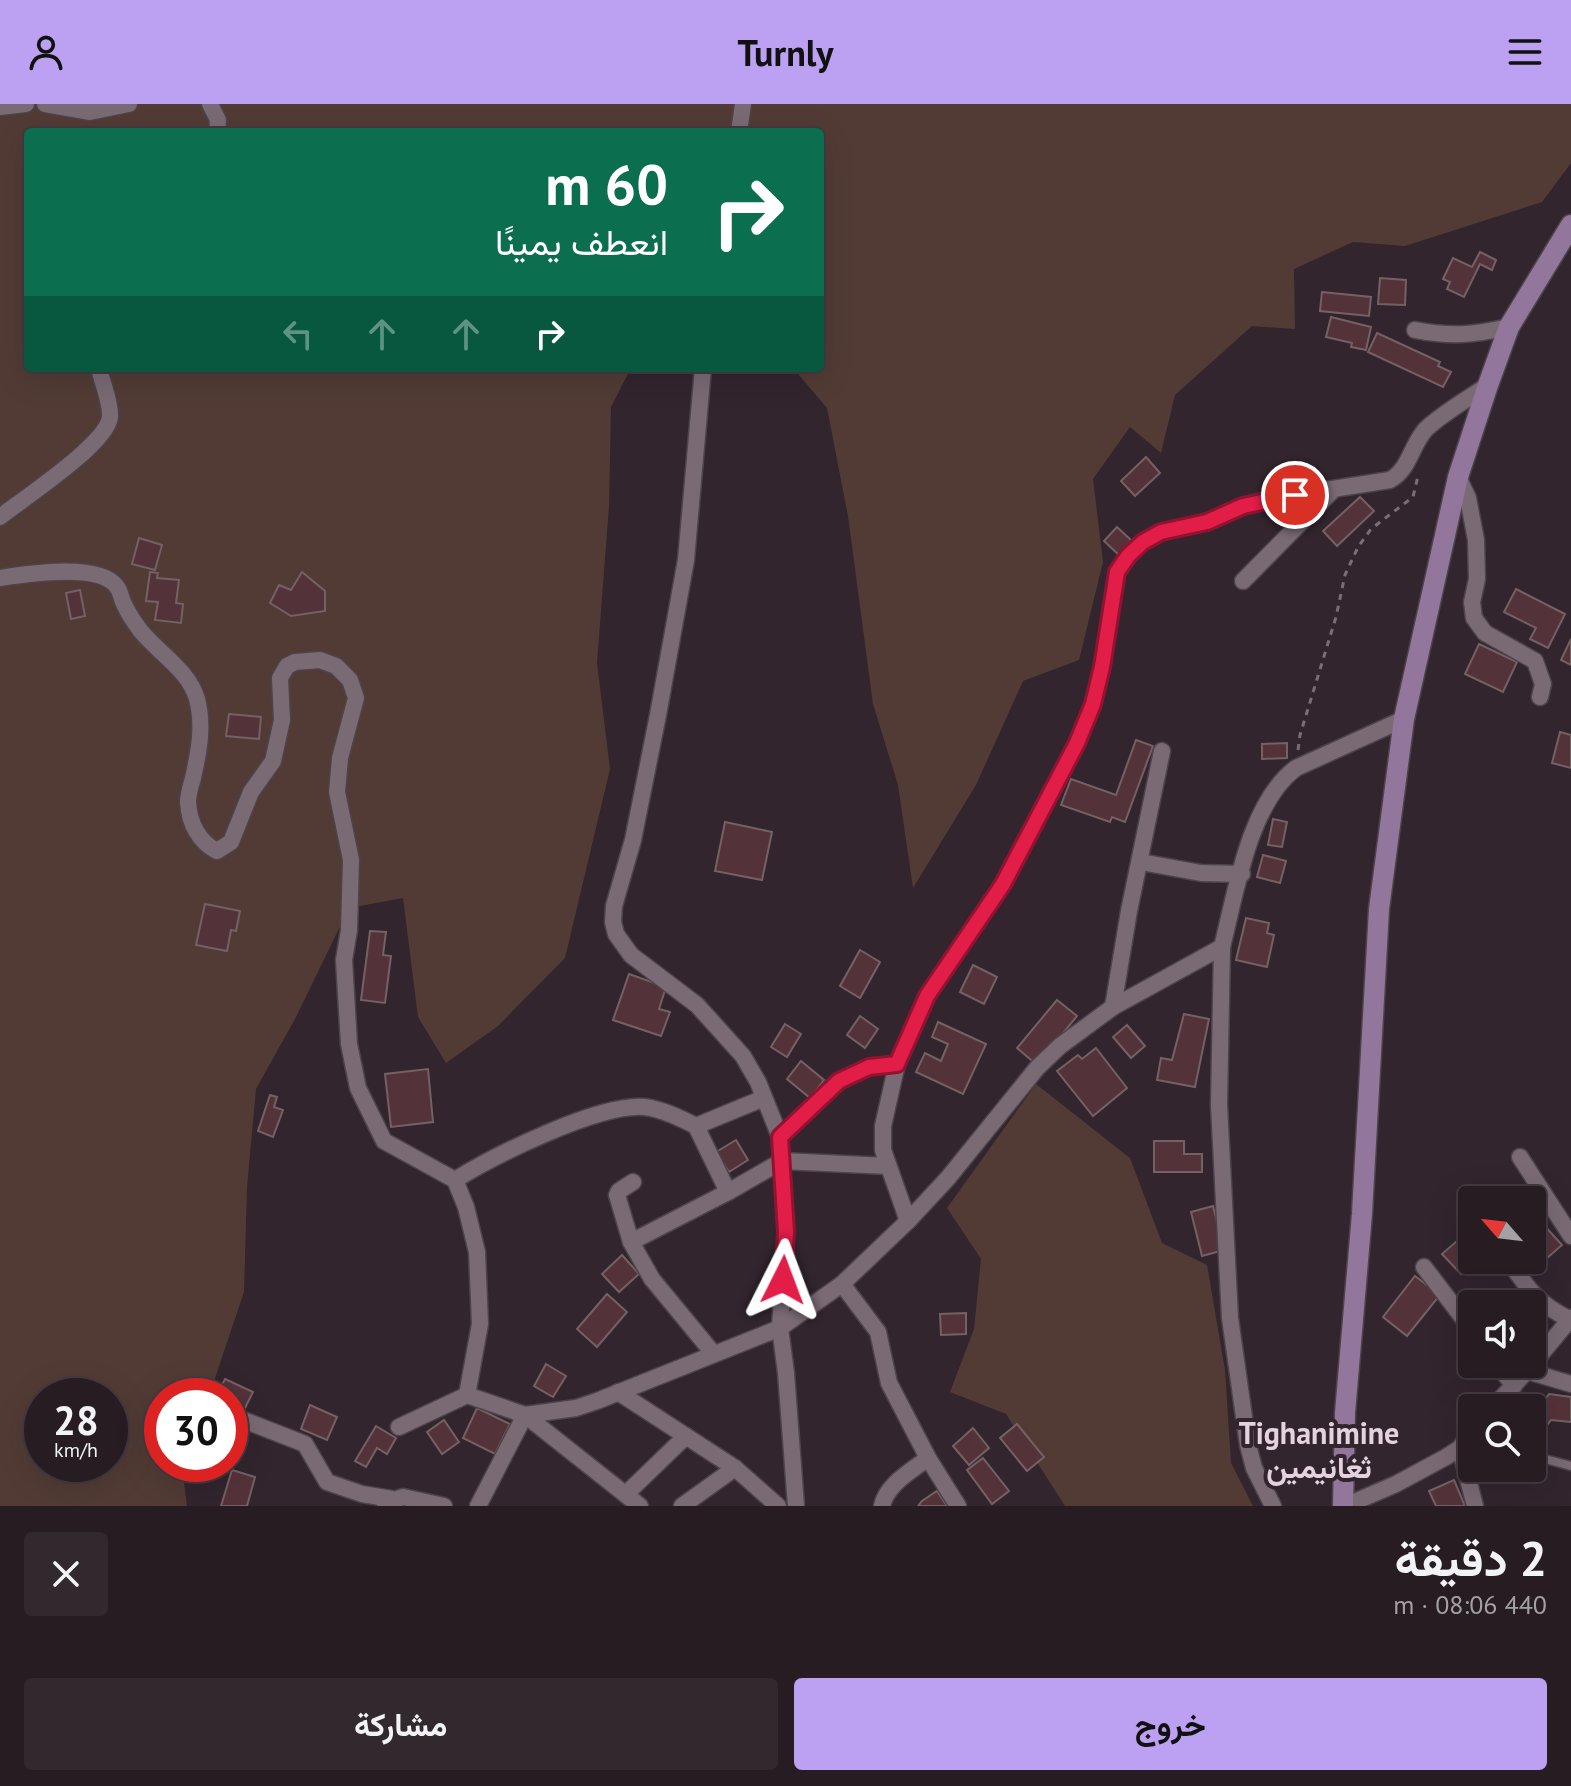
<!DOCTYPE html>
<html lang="ar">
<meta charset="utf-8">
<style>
:root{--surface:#261c22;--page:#32292f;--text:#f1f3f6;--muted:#a4a1a5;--line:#423a40;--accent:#bca0f2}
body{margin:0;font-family:"PT Sans",Vazirmatn,sans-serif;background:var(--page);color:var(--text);direction:rtl;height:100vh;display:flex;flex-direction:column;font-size:30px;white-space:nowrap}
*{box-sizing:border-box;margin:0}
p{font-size:26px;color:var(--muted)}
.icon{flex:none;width:44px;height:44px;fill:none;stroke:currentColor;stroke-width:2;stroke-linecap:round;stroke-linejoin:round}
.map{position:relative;height:1402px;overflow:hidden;direction:ltr}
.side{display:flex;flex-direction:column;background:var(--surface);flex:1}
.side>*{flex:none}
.guide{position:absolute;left:24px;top:24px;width:800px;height:244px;border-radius:8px;box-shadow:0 8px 32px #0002,0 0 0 2px var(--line);direction:rtl;background:#0b6e4f;color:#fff;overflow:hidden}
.needle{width:52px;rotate:298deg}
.tools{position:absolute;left:1458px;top:1082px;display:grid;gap:16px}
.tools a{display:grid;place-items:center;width:88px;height:88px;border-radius:8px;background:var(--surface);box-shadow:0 8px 32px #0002,0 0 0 2px var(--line);font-size:40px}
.speed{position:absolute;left:24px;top:1274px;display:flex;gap:16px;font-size:40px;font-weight:700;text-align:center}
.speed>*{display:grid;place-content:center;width:104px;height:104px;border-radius:50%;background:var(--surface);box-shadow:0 8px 32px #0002,0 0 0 2px var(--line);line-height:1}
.speed small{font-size:20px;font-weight:400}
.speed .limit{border:12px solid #d22;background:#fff;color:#111}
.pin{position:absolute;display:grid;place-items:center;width:68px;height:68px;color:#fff;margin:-34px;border:4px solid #fff;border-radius:50%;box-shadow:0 2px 8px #0007}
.me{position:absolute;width:88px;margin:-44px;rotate:3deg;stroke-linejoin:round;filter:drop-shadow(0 0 6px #0008)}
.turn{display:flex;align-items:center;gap:28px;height:168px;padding:0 24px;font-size:36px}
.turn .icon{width:104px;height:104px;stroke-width:2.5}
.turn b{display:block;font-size:56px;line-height:68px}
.lanes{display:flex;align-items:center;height:76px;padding:0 24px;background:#0003;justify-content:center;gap:40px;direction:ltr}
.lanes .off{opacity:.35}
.round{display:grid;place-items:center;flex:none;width:84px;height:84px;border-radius:8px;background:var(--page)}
.summary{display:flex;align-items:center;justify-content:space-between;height:136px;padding:0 24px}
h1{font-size:48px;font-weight:700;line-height:60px}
.cta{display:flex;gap:16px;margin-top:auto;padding:16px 24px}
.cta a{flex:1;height:92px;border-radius:8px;background:var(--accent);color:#111;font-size:32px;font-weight:700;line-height:92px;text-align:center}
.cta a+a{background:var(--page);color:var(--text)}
header{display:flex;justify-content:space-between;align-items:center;height:104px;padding:0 24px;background:var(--accent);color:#111;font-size:36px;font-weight:700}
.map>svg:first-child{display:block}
.green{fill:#523b35;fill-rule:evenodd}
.building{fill:#543239;stroke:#736164;stroke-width:2}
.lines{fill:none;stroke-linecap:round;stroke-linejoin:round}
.lane-casing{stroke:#4d434a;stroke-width:11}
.street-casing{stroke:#4d434a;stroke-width:19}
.secondary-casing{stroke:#4d434a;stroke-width:23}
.path{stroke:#7a6f76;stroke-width:3;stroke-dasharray:6 6;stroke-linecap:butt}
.lane{stroke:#796a74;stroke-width:8}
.street{stroke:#796a74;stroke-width:16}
.secondary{stroke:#92769c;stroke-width:20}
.route-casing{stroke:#92132f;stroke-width:20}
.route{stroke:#e11d48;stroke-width:14}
.labels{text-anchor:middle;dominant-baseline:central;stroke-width:8;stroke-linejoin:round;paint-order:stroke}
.quarter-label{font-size:30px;font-weight:bold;fill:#e4d3de;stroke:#32252e}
</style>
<header><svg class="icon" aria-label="menu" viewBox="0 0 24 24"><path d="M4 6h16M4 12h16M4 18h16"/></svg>Turnly<svg class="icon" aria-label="person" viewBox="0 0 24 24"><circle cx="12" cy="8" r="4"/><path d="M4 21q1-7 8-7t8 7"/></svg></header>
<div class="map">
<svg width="1571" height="1402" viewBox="0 0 1571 1402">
<rect width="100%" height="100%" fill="#32252e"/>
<g class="green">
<path d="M 0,0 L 1571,0 L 1571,59 L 1542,98 L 1405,142 L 1353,138 L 1294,165 L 1295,225 L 1252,222 L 1175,291 L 1161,349 L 1130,323 L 1093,375 L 1103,458 L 1079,556 L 1023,577 L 976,681 L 913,784 L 898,681 L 873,600 L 848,412 L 827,304 L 793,264 L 820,264 L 820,28 L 28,28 L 28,264 L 631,264 L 611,303 L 609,402 L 597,559 L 610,665 L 565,854 L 498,922 L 446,959 L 418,913 L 403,794 L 349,804 L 295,915 L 256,985 L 247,1083 L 244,1188 L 209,1292 L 162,1292 L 162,1360 L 187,1360 L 183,1371 L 187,1402 L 0,1402 ZM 42,1292 L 110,1292 L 110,1360 L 42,1360 Z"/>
<polygon points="1036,980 1130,1054 1162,1139 1207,1161 1225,1266 1231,1359 1253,1402 1065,1402 1006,1310 950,1288 974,1225 981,1155 947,1104"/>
</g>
<g class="building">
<polygon points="1480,148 1496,156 1492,166 1480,160 1464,193 1447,185 1450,178 1443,175 1453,154 1472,163"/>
<polygon points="1380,174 1406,176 1405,201 1378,200"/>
<polygon points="1322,188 1371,193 1369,212 1320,207"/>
<polygon points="1331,213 1371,223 1366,246 1351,243 1352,239 1326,233"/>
<polygon points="1377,229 1440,258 1438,262 1451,268 1443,283 1368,248"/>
<polygon points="1146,353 1160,369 1135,392 1121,377"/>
<polygon points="1360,393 1374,407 1337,442 1323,427"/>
<polygon points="1117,423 1133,438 1120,452 1104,437"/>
<polygon points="139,434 162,441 155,466 132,460"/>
<polygon points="150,468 158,469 157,474 179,476 176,499 183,500 181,519 155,516 158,498 146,497"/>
<polygon points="302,468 325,487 325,507 291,512 270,499 279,481 291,486"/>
<polygon points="1516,485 1565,510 1548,544 1530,535 1536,524 1504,508"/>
<polygon points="80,486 85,512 71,515 66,489"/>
<polygon points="1571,535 1571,561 1561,556"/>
<polygon points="1479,540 1517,558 1503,588 1465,570"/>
<polygon points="229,610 261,613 259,635 226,632"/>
<polygon points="1560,628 1571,631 1571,664 1552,659"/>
<polygon points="1136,636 1153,642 1125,718 1112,713 1110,718 1061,701 1071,675 1116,691"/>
<polygon points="1287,639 1287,654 1262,655 1262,640"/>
<polygon points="1273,715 1287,718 1282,743 1268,741"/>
<polygon points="725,718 772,728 762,776 715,767"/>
<polygon points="1263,751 1286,757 1280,779 1257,773"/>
<polygon points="205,800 240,807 236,827 231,826 227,847 196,841"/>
<polygon points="1246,814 1269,819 1267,829 1274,831 1267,863 1236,856"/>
<polygon points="370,827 386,828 383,851 391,852 385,899 361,896"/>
<polygon points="860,846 880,858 860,894 840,882"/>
<polygon points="973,861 997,873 984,900 960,888"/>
<polygon points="629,870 666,883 659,905 670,908 661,932 613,916"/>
<polygon points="1057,896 1077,912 1037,961 1017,944"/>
<polygon points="1184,910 1209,915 1195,983 1157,976 1161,954 1172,956"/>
<polygon points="860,912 878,925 865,944 847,931"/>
<polygon points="938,918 986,940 963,990 916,968 925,949 941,957 948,940 932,933"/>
<polygon points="785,920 801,930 787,953 771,943"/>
<polygon points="1127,921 1145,942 1131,954 1113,933"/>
<polygon points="1096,944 1127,984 1093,1012 1057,967 1078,951 1082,955"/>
<polygon points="801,957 824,976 810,994 787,975"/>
<polygon points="428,965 433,1018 391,1023 385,970"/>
<polygon points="270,991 277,993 274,1003 283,1006 273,1033 258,1027"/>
<polygon points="736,1036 748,1056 729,1068 716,1048"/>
<polygon points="1154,1037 1184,1037 1184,1050 1202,1050 1202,1068 1154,1068"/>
<polygon points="1213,1102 1224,1146 1202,1152 1191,1108"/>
<polygon points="1543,1120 1562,1141 1538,1162 1532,1155 1532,1130"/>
<polygon points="1465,1130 1472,1137 1472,1156 1475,1156 1461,1170 1442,1150"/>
<polygon points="622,1151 639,1170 619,1188 602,1170"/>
<polygon points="1415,1172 1440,1191 1407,1232 1383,1213"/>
<polygon points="1507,1189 1515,1200 1492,1200"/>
<polygon points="607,1190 627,1208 597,1243 577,1225"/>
<polygon points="966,1209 966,1230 941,1231 940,1210"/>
<polygon points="546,1260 566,1272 553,1293 534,1282"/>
<polygon points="225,1275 253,1288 235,1324 230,1321 230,1292 216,1292"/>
<polygon points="1549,1290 1571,1293 1571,1318 1551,1316 1532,1341 1531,1304 1533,1301 1541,1302"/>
<polygon points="310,1301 337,1313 327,1336 301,1325"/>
<polygon points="477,1304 510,1320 495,1350 463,1334"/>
<polygon points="444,1316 459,1338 442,1350 427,1328"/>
<polygon points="1017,1320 1044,1353 1027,1367 1000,1334"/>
<polygon points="376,1322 396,1334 387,1350 377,1344 366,1363 355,1357"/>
<polygon points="973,1324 989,1344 969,1361 953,1342"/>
<polygon points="983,1354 1009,1387 992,1400 967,1366"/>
<polygon points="232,1366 255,1373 247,1402 221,1402"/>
<polygon points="1454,1376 1465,1402 1436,1402 1429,1387"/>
<polygon points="937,1387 947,1402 918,1402 922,1397"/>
</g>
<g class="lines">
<defs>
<polyline id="lane" points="1532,1356 1545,1355 1571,1362"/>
<g id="street">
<polyline points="45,0 90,8 129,0"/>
<polyline points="210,0 218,16 217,28"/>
<polyline points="0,3 26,0"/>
<polyline points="739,28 743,0"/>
<path d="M 1415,226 C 1451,233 1473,231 1509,223"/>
<polyline points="703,264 686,456 658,611 633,736 614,802 613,818 616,830 631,851 697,901 743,952 758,978 780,1033 786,1128 780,1224 786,1269 796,1402"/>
<polyline points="1458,373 1468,394 1476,436 1477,475 1472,498 1474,514 1485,529 1535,557 1543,580 1540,593"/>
<path d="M 0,413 C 24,394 107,340 110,313 C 111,298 102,279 99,264"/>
<path d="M 0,474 C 26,470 100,458 117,483 C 121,488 121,495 124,500 C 128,509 134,518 140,526 C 159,550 188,565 197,595 C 204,622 199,647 193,674 C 191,681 188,690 188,698 C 189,719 199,738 217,747 L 231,738 L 251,688 L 273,657 L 282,616 L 280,574 L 287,562 L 295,558 L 320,556 L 336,562 L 350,576 L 356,594 L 340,654 L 337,688 L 351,756 L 349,826 L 344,856 L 349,940 L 358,984 L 384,1037 L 455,1076 L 466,1103 L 477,1148 L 480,1220 L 467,1291"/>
<polyline points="1243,477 1332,387"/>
<polyline points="1141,758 1201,769 1242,770"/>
<polyline points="1222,843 1219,1001 1230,1214 1248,1341 1254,1364 1273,1402"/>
<polyline points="1113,903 1129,807 1162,647"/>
<polyline points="696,1022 764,994"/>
<polyline points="780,1033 839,977 869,963 897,960"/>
<polyline points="1520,1053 1571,1132"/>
<path d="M 455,1076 C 495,1051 598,1000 644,1003 C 662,1005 680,1014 696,1022 L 728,1088"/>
<polyline points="633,1078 619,1087 617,1091 631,1138 652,1175 713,1249"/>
<path d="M 908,1117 L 883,1046 L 883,1022 L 897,960 L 927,892 L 1003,780 L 1077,639 L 1093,600 L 1102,563 L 1117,468 L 1128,452 L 1143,438 L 1161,428 L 1207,418 L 1243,402 L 1275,394 L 1390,376 C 1410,365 1411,341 1426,325 C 1444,308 1468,295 1488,281"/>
<polyline points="631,1138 728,1088 782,1057 888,1062"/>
<path d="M 1508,1156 C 1528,1185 1538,1200 1571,1216"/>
<polyline points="1424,1163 1472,1226"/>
<polyline points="842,1180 878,1228 889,1279 928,1354 958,1402"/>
<polyline points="1497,1260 1514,1282"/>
<polyline points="1527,1267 1571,1214"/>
<polyline points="618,1288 735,1364 778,1402"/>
<polyline points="1492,1304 1527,1267 1571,1280"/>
<polyline points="246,1317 305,1340 327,1378 362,1390 392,1395"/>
<polyline points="399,1323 467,1291 525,1311 478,1402"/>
<polyline points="1460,1344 1475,1402"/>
<polyline points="626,1390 686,1332"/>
<polyline points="385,1399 403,1393 444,1402"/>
<path d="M 640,1402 L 525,1311 L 576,1304 L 597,1297 L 780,1224 L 842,1180 L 908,1117 L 948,1074 L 1037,964 L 1060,942 L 1113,903 L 1222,843 C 1236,788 1249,699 1296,664 L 1404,615"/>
<polyline points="682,1402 735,1364"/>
<path d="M 882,1402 C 886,1381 911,1367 928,1354"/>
<polyline points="1345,1402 1396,1380 1446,1353 1460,1344 1472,1325"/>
</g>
<polyline id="secondary" points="1343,1402 1345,1309 1362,1110 1379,805 1404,615 1458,373 1488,281 1509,223 1571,121"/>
</defs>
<use href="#lane" class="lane-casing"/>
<use href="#street" class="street-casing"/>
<use href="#secondary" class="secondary-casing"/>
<polyline class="path" points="1298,646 1300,631 1336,513 1345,471 1358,443 1371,425 1413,393 1418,372"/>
<use href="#lane" class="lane"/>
<use href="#street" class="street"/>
<use href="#secondary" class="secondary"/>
</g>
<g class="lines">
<defs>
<polyline id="route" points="783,1176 786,1128 780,1033 839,977 869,963 897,960 927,892 1003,780 1077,639 1093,600 1102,563 1117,468 1128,452 1143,438 1161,428 1207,418 1243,402 1295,391"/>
</defs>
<use href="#route" class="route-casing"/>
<use href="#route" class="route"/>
</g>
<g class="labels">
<g class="quarter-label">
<text x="1319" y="1328">Tighanimine<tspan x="1319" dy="34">ثغانيمين</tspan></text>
</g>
</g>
</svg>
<div class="tools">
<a><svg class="needle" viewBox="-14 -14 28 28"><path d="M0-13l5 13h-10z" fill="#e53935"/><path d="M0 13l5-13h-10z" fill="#a4a1a5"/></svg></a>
<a><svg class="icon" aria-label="sound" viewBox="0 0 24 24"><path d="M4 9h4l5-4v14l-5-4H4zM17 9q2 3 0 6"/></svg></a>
<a><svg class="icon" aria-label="search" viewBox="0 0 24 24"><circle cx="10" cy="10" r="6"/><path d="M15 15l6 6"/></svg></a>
</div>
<div class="speed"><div>28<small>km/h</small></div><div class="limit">30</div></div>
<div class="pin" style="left:1295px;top:391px;background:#d93025"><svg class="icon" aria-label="arrive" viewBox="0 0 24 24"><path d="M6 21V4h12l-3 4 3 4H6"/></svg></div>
<svg class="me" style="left:783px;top:1176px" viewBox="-20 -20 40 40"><path d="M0-17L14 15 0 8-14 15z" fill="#e11d48" stroke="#fff" stroke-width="4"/></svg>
<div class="guide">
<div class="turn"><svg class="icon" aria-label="right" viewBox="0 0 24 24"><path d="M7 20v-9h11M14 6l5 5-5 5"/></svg><div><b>60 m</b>انعطف يمينًا</div></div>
<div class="lanes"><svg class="icon off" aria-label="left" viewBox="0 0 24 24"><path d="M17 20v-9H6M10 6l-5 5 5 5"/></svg><svg class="icon off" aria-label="ahead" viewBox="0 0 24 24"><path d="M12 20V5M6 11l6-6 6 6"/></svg><svg class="icon off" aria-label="ahead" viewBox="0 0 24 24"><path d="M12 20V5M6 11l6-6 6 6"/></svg><svg class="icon" aria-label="right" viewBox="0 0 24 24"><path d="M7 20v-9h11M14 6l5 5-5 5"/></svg></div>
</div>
</div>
<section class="side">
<div class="summary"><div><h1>2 دقيقة</h1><p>440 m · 08:06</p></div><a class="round"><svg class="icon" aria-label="close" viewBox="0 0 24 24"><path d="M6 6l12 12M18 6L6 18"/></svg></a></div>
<div class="cta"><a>خروج</a><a>مشاركة</a></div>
</section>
